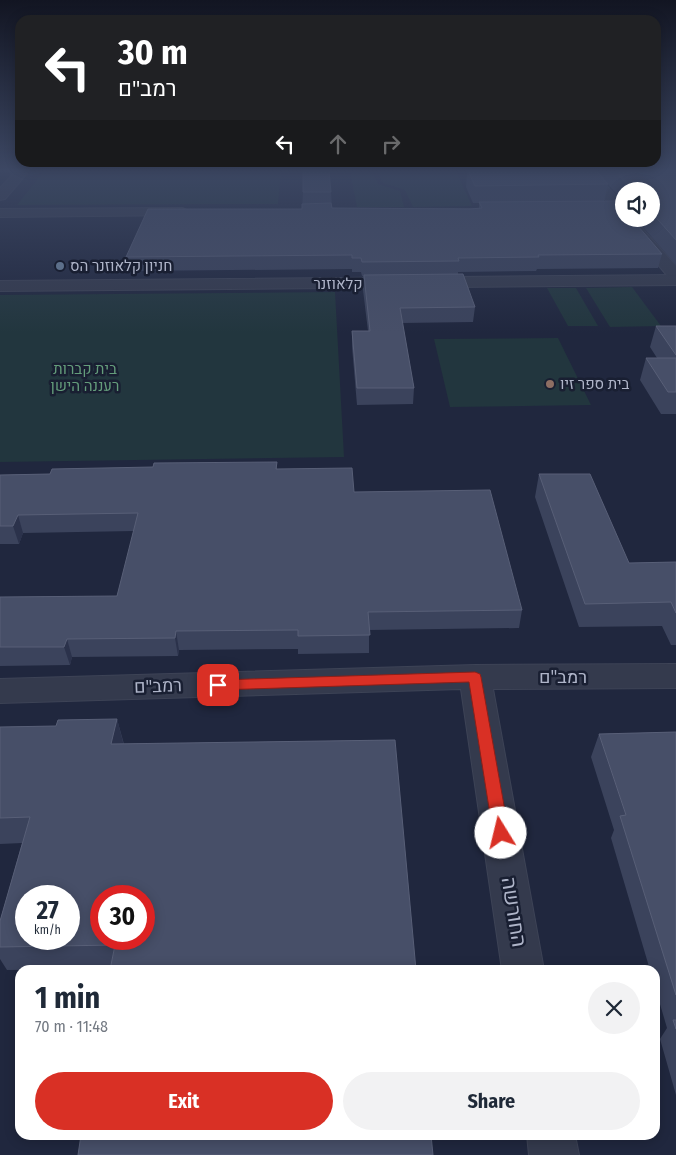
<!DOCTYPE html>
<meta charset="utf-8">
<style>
:root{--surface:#fff;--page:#f2f2f3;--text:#1f2937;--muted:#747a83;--accent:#d93025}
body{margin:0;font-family:"Fira Sans Condensed",Heebo,sans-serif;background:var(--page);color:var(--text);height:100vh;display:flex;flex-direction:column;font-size:19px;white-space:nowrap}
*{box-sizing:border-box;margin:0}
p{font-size:16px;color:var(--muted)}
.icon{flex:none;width:28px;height:28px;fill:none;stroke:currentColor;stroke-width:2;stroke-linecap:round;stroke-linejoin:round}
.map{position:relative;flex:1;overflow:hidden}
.details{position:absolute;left:15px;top:965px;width:645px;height:175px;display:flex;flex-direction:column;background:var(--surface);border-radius:15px;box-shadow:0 2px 12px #0003}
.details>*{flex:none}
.top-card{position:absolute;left:15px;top:15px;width:646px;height:152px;border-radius:15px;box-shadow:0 2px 12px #0003;background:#202124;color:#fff;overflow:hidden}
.tools{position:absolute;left:615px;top:182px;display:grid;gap:10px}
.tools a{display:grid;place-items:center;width:45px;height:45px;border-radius:50%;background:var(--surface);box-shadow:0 2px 12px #0003;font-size:25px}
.speed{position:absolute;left:15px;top:885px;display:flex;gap:10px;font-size:25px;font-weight:700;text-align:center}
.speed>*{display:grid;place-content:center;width:65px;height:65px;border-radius:50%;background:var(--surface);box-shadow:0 2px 12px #0003;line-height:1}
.speed small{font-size:12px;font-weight:400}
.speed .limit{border:8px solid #d22;background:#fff;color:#111}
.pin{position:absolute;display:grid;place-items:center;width:42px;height:42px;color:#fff;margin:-21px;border-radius:10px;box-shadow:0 2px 8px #0006}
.me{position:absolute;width:55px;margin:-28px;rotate:351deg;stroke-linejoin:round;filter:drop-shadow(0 0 4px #0008)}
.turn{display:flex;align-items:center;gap:18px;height:105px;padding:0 20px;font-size:22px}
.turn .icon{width:65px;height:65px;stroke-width:2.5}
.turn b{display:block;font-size:35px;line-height:42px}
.lanes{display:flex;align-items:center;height:48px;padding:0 20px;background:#0003;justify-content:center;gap:25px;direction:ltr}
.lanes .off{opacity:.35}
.round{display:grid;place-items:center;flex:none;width:52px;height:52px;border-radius:26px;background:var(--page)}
.headline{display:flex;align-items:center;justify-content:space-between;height:85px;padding:0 20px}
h1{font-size:30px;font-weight:700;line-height:38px}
.action{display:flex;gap:10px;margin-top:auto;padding:10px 20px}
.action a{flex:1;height:58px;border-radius:30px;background:var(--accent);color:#fff;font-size:20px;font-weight:700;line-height:58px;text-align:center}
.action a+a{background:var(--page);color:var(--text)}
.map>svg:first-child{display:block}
.green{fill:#22363e}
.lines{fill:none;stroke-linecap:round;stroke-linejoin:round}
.minor-casing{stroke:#3d4356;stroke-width:2}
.tertiary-casing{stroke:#3d4356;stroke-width:2}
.minor{fill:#343a4d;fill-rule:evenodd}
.tertiary{fill:#343a4d;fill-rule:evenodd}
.wall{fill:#3b435c}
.shaded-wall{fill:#2b324b}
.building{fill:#474f68;stroke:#585f77;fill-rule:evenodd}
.route{fill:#d93025;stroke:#8d1f18}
.service-dot{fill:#5c6f8a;stroke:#191f32;stroke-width:2}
.education-dot{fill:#8d6e63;stroke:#191f32;stroke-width:2}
.labels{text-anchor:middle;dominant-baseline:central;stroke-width:5;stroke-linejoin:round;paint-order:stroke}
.far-poi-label{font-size:15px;fill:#afb5c9;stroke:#191f32;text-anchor:start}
.far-street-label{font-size:15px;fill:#afb5c9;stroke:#191f32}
.far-park-label{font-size:15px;fill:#649d7b;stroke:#191f32}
.street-label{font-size:18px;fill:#afb5c9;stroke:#191f32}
.near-street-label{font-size:21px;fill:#afb5c9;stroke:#191f32}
</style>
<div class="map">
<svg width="676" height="1155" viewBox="0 0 676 1155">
<rect width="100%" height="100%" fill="#20273e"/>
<g class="green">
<polygon points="44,171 281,171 278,204 17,205"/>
<polygon points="350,171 373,173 378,184 400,191 404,207 357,207"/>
<polygon points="376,171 456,171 472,206 413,207 405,190 383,183"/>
<polygon points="632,287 661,326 610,327 586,288"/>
<polygon points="547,288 576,288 598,326 568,326"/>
<polygon points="335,292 344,457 0,462 0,295"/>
<polygon points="558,338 591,405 450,407 434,339"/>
</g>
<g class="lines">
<defs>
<g id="minor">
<polygon points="16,171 29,171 5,199 0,200 0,188"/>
<polygon points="580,171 593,171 624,205 624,219 634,219 676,266 676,281 670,279 622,222 621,217"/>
<polygon points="183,208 190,212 188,215 0,217 0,209"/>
<polygon points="676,664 676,688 493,689 544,970 502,970 461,689 0,703 0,679 475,665"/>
<polygon points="527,1135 575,1135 579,1155 529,1155"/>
</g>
<polygon id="tertiary" points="676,275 676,285 0,291 0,281"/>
</defs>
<use href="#minor" class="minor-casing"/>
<use href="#tertiary" class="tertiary-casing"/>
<use href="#minor" class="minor"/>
<use href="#tertiary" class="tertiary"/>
</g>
<g class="wall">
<polygon points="466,171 676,171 676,265 636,219 651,219 651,191 624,191 624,202 603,179 608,184 604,201 662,254 658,268 537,269 536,271 458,272 458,274 475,307 473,322 402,323 414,388 413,404 357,405 352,347 352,331 368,331 363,290 363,276 362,276 361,272 352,272 352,269 129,271 126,257 302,209 303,192 331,192 332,208 479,208 479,203 473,203 466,187 467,173"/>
<polygon points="656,326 676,326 676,414 661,414 640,380 646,358 657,358 650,347"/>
<polygon points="277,462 277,469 354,492 522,610 519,628 369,630 369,653 298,654 298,649 179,650 178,656 72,657 70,665 0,666 0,597 117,596 134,531 23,533 19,544 0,544 0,475 50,474 153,467"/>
<polygon points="539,474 629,563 676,562 676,645 671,645 662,626 579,627 535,497"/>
<polygon points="117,719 124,744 395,740 111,969 7,970 0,959 0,921 22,843 0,844 0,727 56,726"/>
<polygon points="676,732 676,1095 660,1039 667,1028 655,987 655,970 650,970 611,838 614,830 591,757 599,734"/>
</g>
<g class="shaded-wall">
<polygon points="18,515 23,533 19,544 13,526"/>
<polygon points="176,631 179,650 178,656 175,638"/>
<polygon points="67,639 72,657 70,665 64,647"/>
<polygon points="117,719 124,746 111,744"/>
</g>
<g class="building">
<polygon points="303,171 329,171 331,192 303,192"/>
<polygon points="468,171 596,171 608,184 475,186"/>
<polygon points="615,171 676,171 676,240 651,212 651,191 630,191 629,186"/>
<polygon points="617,201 624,209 624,219 632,219 662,254 538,255 539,257 458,258 459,261 362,262 361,258 352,258 352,255 126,257 148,209 302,209 302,204 331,203 332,208 470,209 482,208 479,202"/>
<polygon points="463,274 475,307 400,308 414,388 357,388 352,331 370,331 364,275"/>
<polygon points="656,326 676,326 676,355"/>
<polygon points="646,358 676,358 676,392 668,392"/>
<polygon points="277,462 276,469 352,468 354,492 490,490 522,610 368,612 370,635 298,636 298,630 176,631 175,638 67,639 64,647 0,647 0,597 117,596 138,513 18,515 13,526 0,526 0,475 50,474 52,469 153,467 154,463"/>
<polygon points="539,474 590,474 629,563 676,562 676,613 671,602 585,604"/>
<path d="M 117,719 L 111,744 L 395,740 L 416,970 L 110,970 L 115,945 L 0,947 L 0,921 L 30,817 L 0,818 L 0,727 L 56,726 L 58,720 ZM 26,896 L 69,896 L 69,939 L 26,939 ZM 101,896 L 144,896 L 144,939 L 101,939 Z"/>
<polygon points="676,732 676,995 620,816 626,815 599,734"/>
<polygon points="673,1020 676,1020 676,1029"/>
<polygon points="81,1135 431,1135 433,1155 78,1155"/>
</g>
<linearGradient id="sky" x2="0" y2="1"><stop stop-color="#121522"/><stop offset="0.51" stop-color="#3c4763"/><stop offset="1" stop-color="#3c4763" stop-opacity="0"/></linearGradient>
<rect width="676" height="333" fill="url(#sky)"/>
<polygon class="route" points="475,672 480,674 481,677 509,833 506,838 501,840 495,838 493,833 469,682 218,690 213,688 211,685 213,681 218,680"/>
<circle class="service-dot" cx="60" cy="266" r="5"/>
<circle class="education-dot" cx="550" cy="384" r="5"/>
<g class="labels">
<g class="far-poi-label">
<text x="70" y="266">חניון קלאוזנר הס</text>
<text x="560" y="384">בית ספר זיו</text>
</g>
<g class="far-street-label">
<text x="338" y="284">קלאוזנר</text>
</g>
<g class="far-park-label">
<text x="85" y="369">בית קברות<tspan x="85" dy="17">רעננה הישן</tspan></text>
</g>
<g class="street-label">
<text x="563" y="677">רמב"ם</text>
<text transform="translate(158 686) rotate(-2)">רמב"ם</text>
</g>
<g class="near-street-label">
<text transform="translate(514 912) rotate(81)">החורשה</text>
</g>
</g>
</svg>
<div class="tools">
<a><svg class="icon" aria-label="sound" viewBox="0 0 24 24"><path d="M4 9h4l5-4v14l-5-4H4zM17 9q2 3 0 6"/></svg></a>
</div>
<div class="speed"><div>27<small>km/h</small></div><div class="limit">30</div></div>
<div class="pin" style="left:218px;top:685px;background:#d93025"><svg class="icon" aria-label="arrive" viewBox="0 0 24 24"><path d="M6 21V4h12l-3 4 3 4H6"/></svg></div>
<svg class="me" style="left:501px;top:833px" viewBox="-20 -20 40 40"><circle r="19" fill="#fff"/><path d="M0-13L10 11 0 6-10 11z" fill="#d93025"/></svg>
<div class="top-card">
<div class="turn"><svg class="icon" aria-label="left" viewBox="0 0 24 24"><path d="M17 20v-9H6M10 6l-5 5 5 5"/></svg><div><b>30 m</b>רמב&quot;ם</div></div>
<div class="lanes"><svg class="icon" aria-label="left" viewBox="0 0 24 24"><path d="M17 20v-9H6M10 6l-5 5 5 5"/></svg><svg class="icon off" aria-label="ahead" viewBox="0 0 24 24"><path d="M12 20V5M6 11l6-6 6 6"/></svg><svg class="icon off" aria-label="right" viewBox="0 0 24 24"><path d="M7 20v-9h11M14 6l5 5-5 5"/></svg></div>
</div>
<section class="details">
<div class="headline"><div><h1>1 min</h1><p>70 m · 11:48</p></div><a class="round"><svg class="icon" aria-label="close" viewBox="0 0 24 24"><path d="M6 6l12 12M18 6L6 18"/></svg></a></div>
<div class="action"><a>Exit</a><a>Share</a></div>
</section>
</div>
